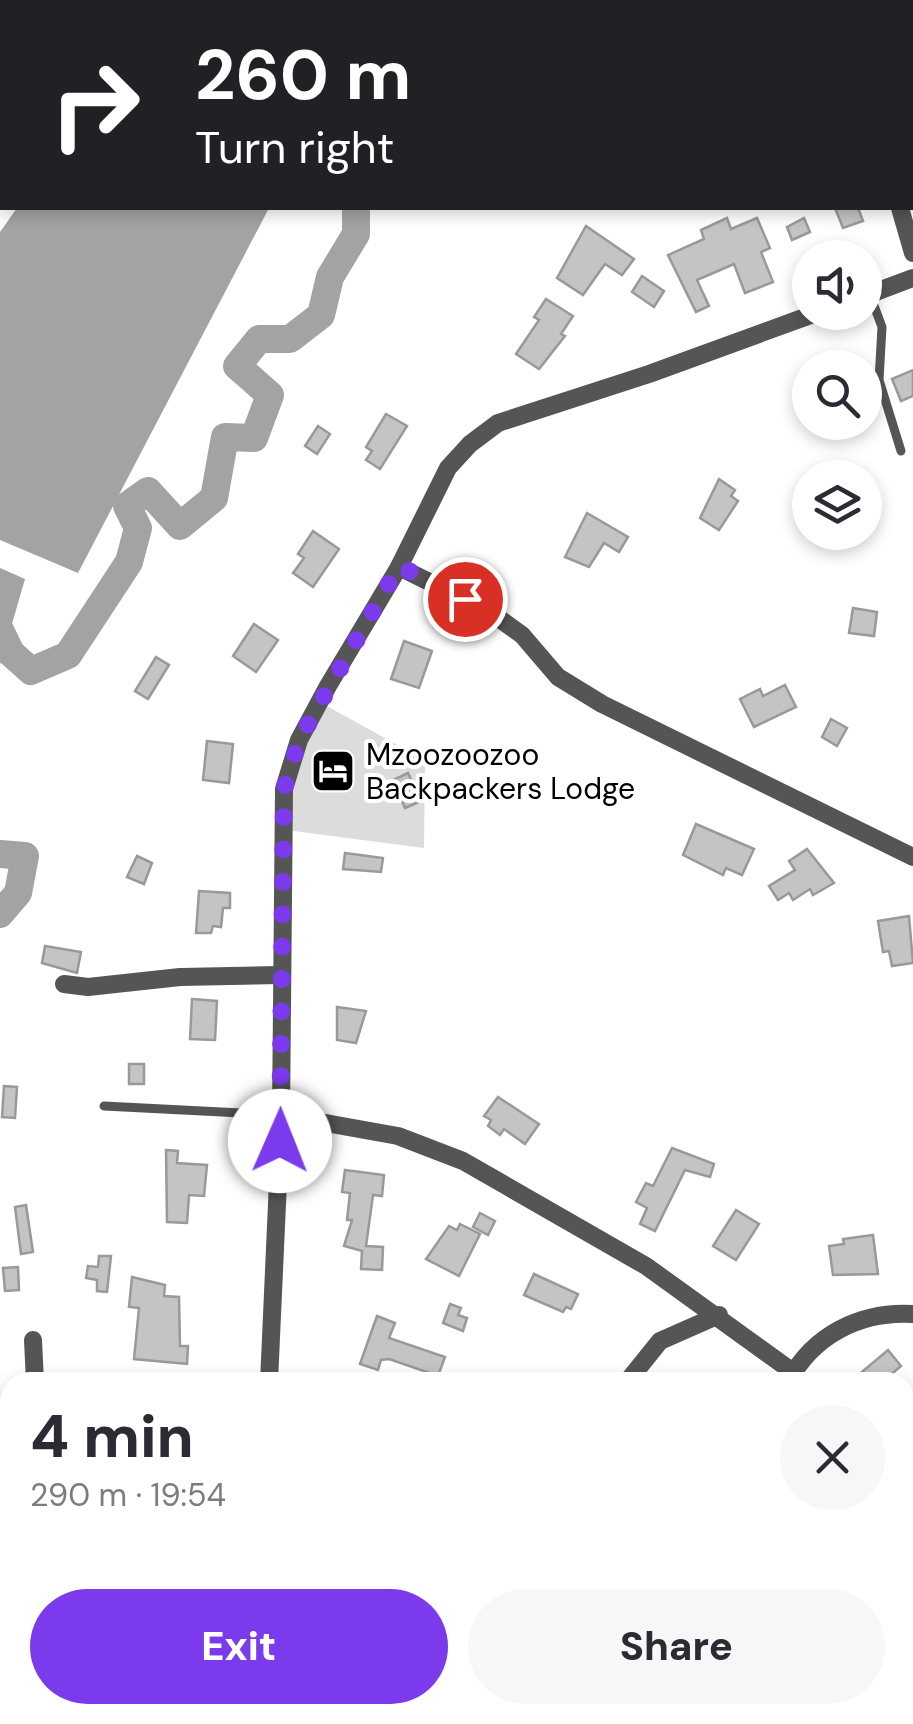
<!DOCTYPE html>
<meta charset="utf-8">
<style>
:root{--surface:#fff;--page:#f7f7f7;--text:#2b2b33;--muted:#7c7c81;--accent:#7c3aed}
body{margin:0;font-family:"DM Sans",sans-serif;background:var(--page);color:var(--text);height:100vh;display:flex;flex-direction:column;font-size:38px;white-space:nowrap}
*{box-sizing:border-box;margin:0}
p{font-size:32px;color:var(--muted)}
.icon{flex:none;width:55px;height:55px;fill:none;stroke:currentColor;stroke-width:2;stroke-linecap:round;stroke-linejoin:round}
.map{position:relative;flex:1;overflow:hidden}
.details{position:absolute;left:0px;top:1372px;width:915px;height:352px;display:flex;flex-direction:column;background:var(--surface);border-radius:30px 30px 0 0;box-shadow:0 5px 15px #0003}
.details>*{flex:none}
.hud{position:absolute;left:0px;top:0px;width:915px;height:210px;box-shadow:0 5px 15px #0003;background:#202124;color:#fff;overflow:hidden}
.controls{position:absolute;left:792px;top:240px;display:grid;gap:20px}
.controls a{display:grid;place-items:center;width:90px;height:90px;border-radius:50%;background:var(--surface);box-shadow:0 5px 15px #0003;font-size:50px}
.pin{position:absolute;display:grid;place-items:center;width:85px;height:85px;color:#fff;margin:-42px;border:5px solid #fff;border-radius:50%;box-shadow:0 2px 10px #0007}
.me{position:absolute;width:110px;margin:-55px;rotate:1deg;stroke-linejoin:round;filter:drop-shadow(0 0 8px #0008)}
.turn{display:flex;align-items:center;gap:35px;height:210px;padding:0 30px;font-size:45px}
.turn .icon{width:130px;height:130px;stroke-width:2.5}
.turn b{display:block;font-size:70px;line-height:85px}
.round{display:grid;place-items:center;flex:none;width:105px;height:105px;border-radius:52px;background:var(--page)}
.headline{display:flex;align-items:center;justify-content:space-between;height:170px;padding:0 30px}
h1{font-size:60px;font-weight:800;line-height:75px}
.cta{display:flex;gap:20px;margin-top:auto;padding:20px 30px}
.cta a{flex:1;height:115px;border-radius:60px;background:var(--accent);color:#fff;font-size:40px;font-weight:800;line-height:115px;text-align:center}
.cta a+a{background:var(--page);color:var(--text)}
.map>svg:first-child{display:block}
.green{fill:#dcdcdc}
.water{fill:#a3a3a3}
.lines{fill:none;stroke-linecap:round;stroke-linejoin:round}
.river{stroke:#a3a3a3;stroke-width:28}
.building{fill:#c4c4c4;stroke:#999;stroke-width:2.5}
.lane{stroke:#555;stroke-width:9}
.street{stroke:#555;stroke-width:18}
.secondary{stroke:#222;stroke-width:20}
.route{stroke:#7c3aed;stroke-width:18;stroke-dasharray:0 32.4}
.labels{text-anchor:middle;dominant-baseline:central;stroke-width:8;stroke-linejoin:round;paint-order:stroke}
.poi-label{font-size:30px;fill:#000;stroke:#fff;text-anchor:start}
</style>
<div class="map">
<svg width="913" height="1724" viewBox="0 0 913 1724">
<rect width="100%" height="100%" fill="#fff"/>
<polygon class="green" points="323,704 425,760 424,848 286,830 289,782"/>
<g class="water">
<polygon points="17,208 269,208 78,573 0,540 0,232"/>
<polygon points="0,568 25,579 0,665"/>
</g>
<g class="lines">
<g class="river">
<polyline points="438,2 440,0"/>
<polyline points="0,630 11,653 31,671 68,655 129,562 138,528 127,506 148,491 180,526 214,498 225,437 254,438 270,395 237,366 259,339 290,339 321,315 330,277 356,234 356,208"/>
<polyline points="0,854 25,856 18,893 0,914"/>
</g>
</g>
<g class="building">
<polygon points="835,208 858,208 863,221 843,228"/>
<polygon points="727,218 731,229 757,218 770,248 761,252 773,282 745,293 734,264 697,280 709,306 696,312 668,255 704,239 701,230"/>
<polygon points="804,218 810,232 792,240 787,227"/>
<polygon points="586,226 634,259 622,275 605,264 583,295 557,278"/>
<polygon points="642,276 664,291 654,307 632,292"/>
<polygon points="546,299 573,316 561,334 565,336 539,369 516,354 539,320 534,317"/>
<polygon points="913,370 913,396 901,401 892,379"/>
<polygon points="386,414 407,426 380,469 366,460 372,451 366,447"/>
<polygon points="318,426 330,434 317,454 305,446"/>
<polygon points="719,479 735,490 731,496 738,501 719,530 700,518"/>
<polygon points="587,513 628,537 619,552 604,543 589,567 565,557"/>
<polygon points="313,531 339,549 313,587 293,573 304,558 298,554"/>
<polygon points="853,608 877,612 874,636 849,633"/>
<polygon points="254,624 278,640 256,672 233,656"/>
<polygon points="404,641 432,651 419,688 391,679"/>
<polygon points="156,657 169,665 148,699 135,691"/>
<polygon points="785,685 796,707 754,727 740,699 760,689 763,696"/>
<polygon points="831,719 847,728 837,746 822,737"/>
<polygon points="207,741 233,744 229,783 203,780"/>
<polygon points="408,773 421,801 405,808 393,780"/>
<polygon points="696,824 754,849 742,875 726,868 723,875 683,855"/>
<polygon points="807,849 834,883 813,895 810,889 793,900 789,893 778,900 769,886 795,870 789,861"/>
<polygon points="345,853 383,858 381,872 343,869"/>
<polygon points="137,856 152,863 144,884 127,877"/>
<polygon points="199,891 230,893 230,908 223,908 221,927 213,926 211,933 196,933"/>
<polygon points="909,916 913,963 892,966 889,951 883,952 878,921"/>
<polygon points="45,946 81,952 77,973 42,963"/>
<polygon points="192,999 217,1001 215,1040 190,1039"/>
<polygon points="337,1007 366,1011 356,1043 337,1040"/>
<rect x="129" y="1064" width="15" height="20"/>
<polygon points="4,1086 17,1087 15,1118 2,1117"/>
<polygon points="498,1097 539,1124 525,1144 504,1129 500,1135 488,1126 491,1120 484,1116"/>
<polygon points="672,1148 714,1164 710,1177 685,1170 655,1231 640,1224 647,1208 636,1202 646,1183 653,1186"/>
<polygon points="166,1150 178,1151 177,1163 207,1165 204,1196 189,1195 187,1223 167,1222"/>
<polygon points="345,1170 384,1175 382,1196 373,1195 366,1246 383,1247 382,1270 361,1269 362,1251 344,1246 352,1220 347,1220 350,1193 342,1192"/>
<polygon points="26,1205 33,1252 21,1254 15,1207"/>
<polygon points="736,1210 759,1224 736,1260 713,1246"/>
<polygon points="480,1213 495,1221 488,1235 473,1227"/>
<polygon points="460,1224 480,1234 459,1276 426,1259 449,1226 457,1230"/>
<polygon points="873,1235 878,1274 833,1275 829,1246 844,1244 843,1239"/>
<polygon points="99,1256 111,1256 107,1292 97,1291 97,1280 86,1278 88,1266 98,1267"/>
<polygon points="18,1267 19,1290 5,1291 3,1268"/>
<polygon points="534,1274 578,1294 571,1309 566,1307 563,1312 524,1295"/>
<polygon points="132,1277 165,1285 164,1296 179,1297 180,1346 188,1346 187,1364 134,1359 139,1308 129,1307"/>
<polygon points="450,1304 461,1308 458,1315 467,1318 463,1331 443,1323"/>
<polygon points="377,1316 395,1323 389,1338 445,1357 438,1376 389,1359 381,1360 378,1370 360,1364"/>
<polygon points="888,1350 901,1366 882,1382 850,1382"/>
</g>
<g class="lines">
<g class="lane">
<polyline points="870,295 882,327 879,380 901,451"/>
<polyline points="104,1106 281,1115"/>
</g>
<g class="street">
<polyline points="912,137 913,136"/>
<polyline points="900,208 913,253"/>
<polyline points="865,296 913,278"/>
<polyline points="399,567 490,612 522,635 558,677 602,704 913,857"/>
<polyline points="64,984 88,987 180,977 280,975"/>
<polyline points="281,1115 398,1136 463,1161 646,1266 793,1372"/>
<polyline points="33,1340 35,1382"/>
<polyline points="269,1382 281,1115 284,789 299,740 328,686 399,567 448,468 470,444 498,423 649,374 819,312"/>
<polyline points="627,1382 660,1341 719,1315"/>
<path d="M 788,1382 C 813,1335 860,1311 913,1314"/>
<polyline points="0,1505 10,1479"/>
<polyline points="905,1699 913,1699"/>
<polyline points="412,1715 428,1724"/>
<polyline points="12,1724 16,1715"/>
<polyline points="553,1724 555,1715"/>
</g>
<g class="secondary">
<polyline points="0,1560 10,1566"/>
<polyline points="327,1715 346,1724"/>
</g>
</g>
<g class="lines">
<polyline class="route" points="280,1141 284,789 299,740 399,566 465,599"/>
</g>
<defs>
<symbol id="hotel-square" viewBox="-11 -11 22 22"><rect x="-9" y="-9" width="18" height="18" rx="4" fill="#000" stroke="#fff"/><path d="M-6-4.5h1.5V1H6V5H4.5V3h-9V5H-6ZM-4 0a1.8 1.8 0 1 1 3.6 0ZM.5 0V-2.5h3Q6-2.5 6 0Z" fill="#fff"/></symbol>
</defs>
<g fill-rule="evenodd">
<use href="#hotel-square" x="308" y="746" width="50" height="50"/>
</g>
<g class="labels">
<g class="poi-label">
<text x="366" y="754">Mzoozoozoo<tspan x="366" dy="34">Backpackers Lodge</tspan></text>
</g>
</g>
</svg>
<div class="controls">
<a><svg class="icon" aria-label="sound" viewBox="0 0 24 24"><path d="M4 9h4l5-4v14l-5-4H4zM17 9q2 3 0 6"/></svg></a>
<a><svg class="icon" aria-label="search" viewBox="0 0 24 24"><circle cx="10" cy="10" r="6"/><path d="M15 15l6 6"/></svg></a>
<a><svg class="icon" aria-label="layers" viewBox="0 0 24 24"><path d="M12 4l9 5-9 5-9-5zM3 14l9 5 9-5"/></svg></a>
</div>
<div class="pin" style="left:465px;top:599px;background:#d93025"><svg class="icon" aria-label="arrive" viewBox="0 0 24 24"><path d="M6 21V4h12l-3 4 3 4H6"/></svg></div>
<svg class="me" style="left:280px;top:1141px" viewBox="-20 -20 40 40"><circle r="19" fill="#fff"/><path d="M0-13L10 11 0 6-10 11z" fill="#7c3aed"/></svg>
<div class="hud">
<div class="turn"><svg class="icon" aria-label="right" viewBox="0 0 24 24"><path d="M7 20v-9h11M14 6l5 5-5 5"/></svg><div><b>260 m</b>Turn right</div></div>
</div>
<section class="details">
<div class="headline"><div><h1>4 min</h1><p>290 m · 19:54</p></div><a class="round"><svg class="icon" aria-label="close" viewBox="0 0 24 24"><path d="M6 6l12 12M18 6L6 18"/></svg></a></div>
<div class="cta"><a>Exit</a><a>Share</a></div>
</section>
</div>
